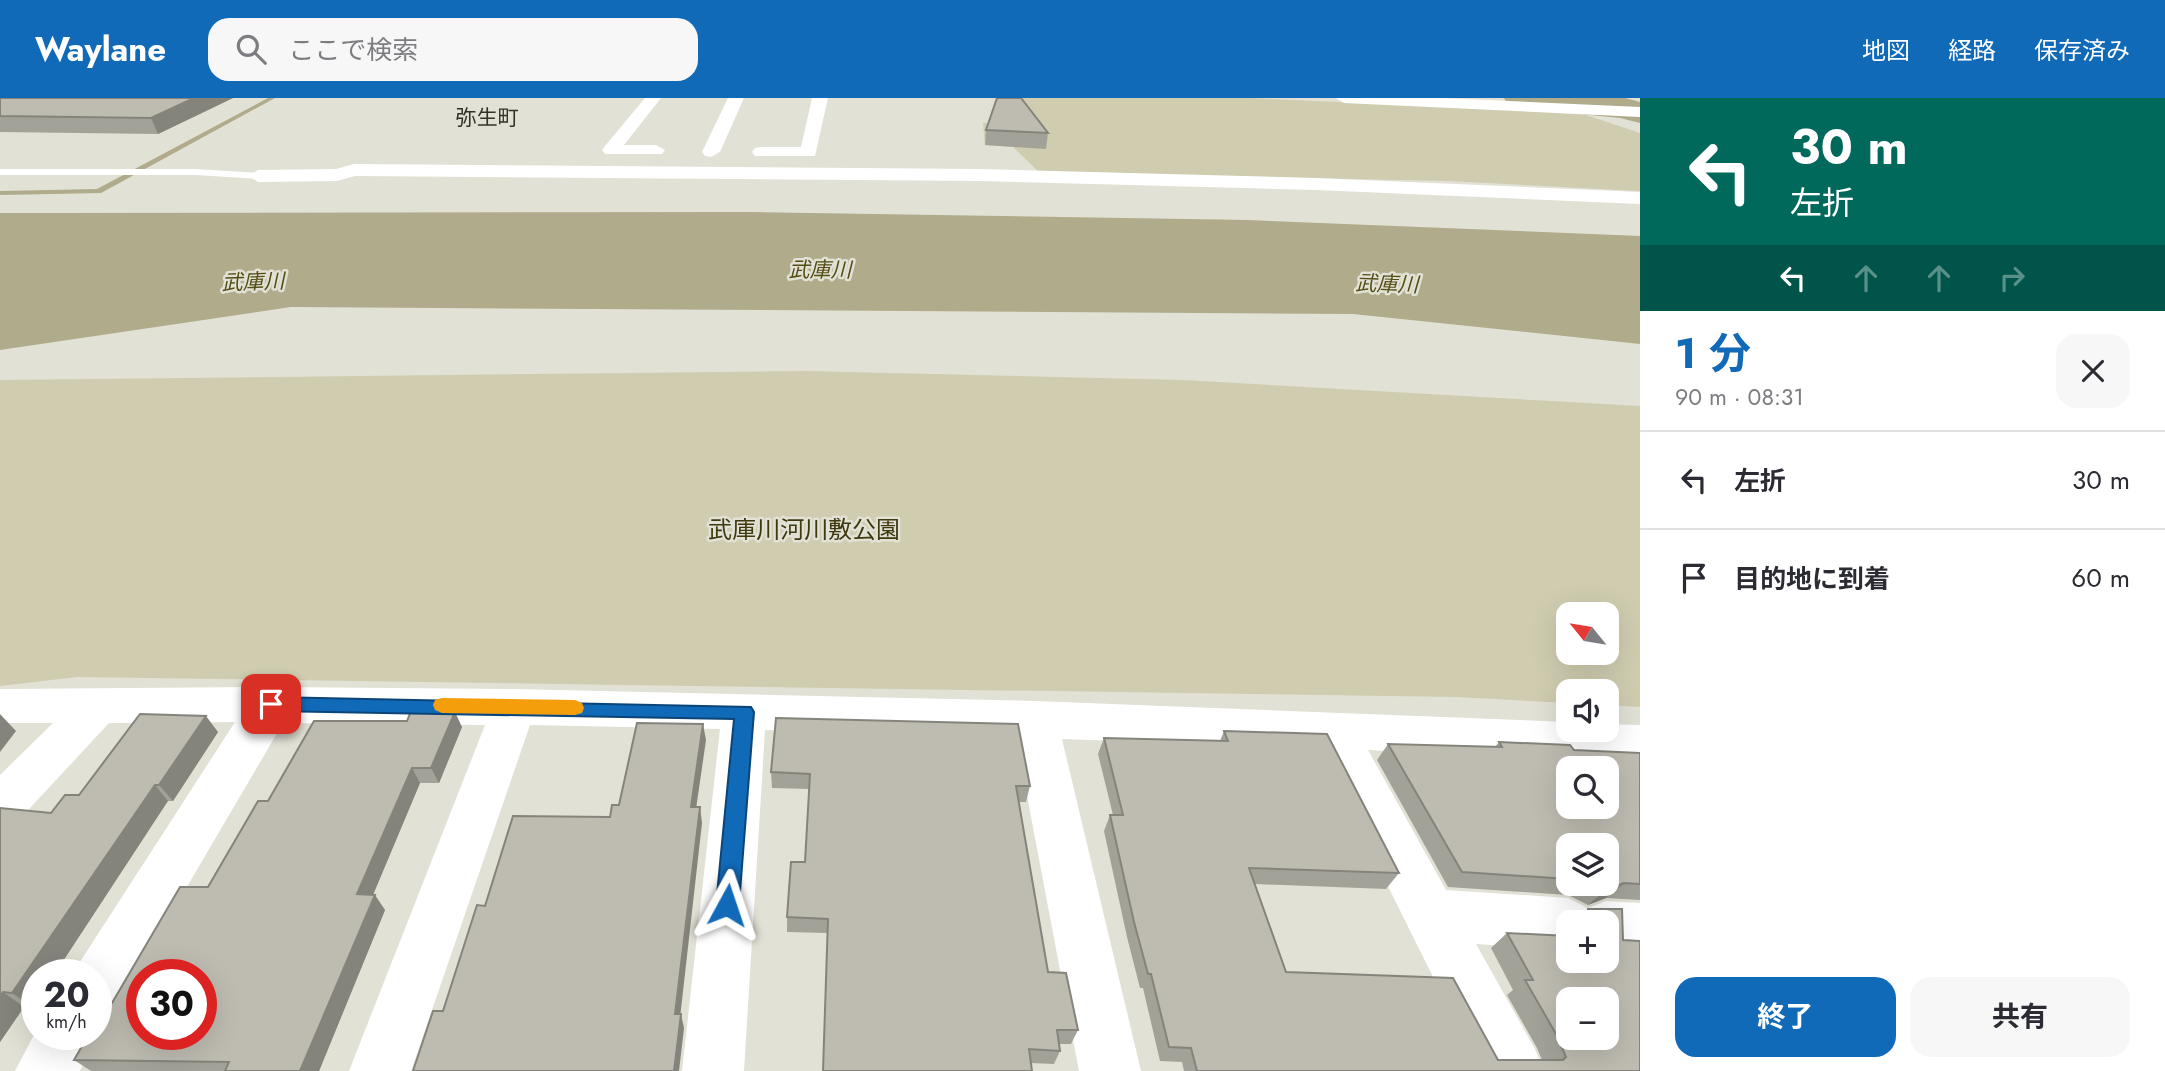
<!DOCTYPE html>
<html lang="ja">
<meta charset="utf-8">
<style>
:root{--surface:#fff;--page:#f7f7f7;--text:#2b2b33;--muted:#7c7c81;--line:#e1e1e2;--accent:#116ab8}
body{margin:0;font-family:Jost,"Noto Sans JP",sans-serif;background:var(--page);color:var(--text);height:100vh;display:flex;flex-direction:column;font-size:26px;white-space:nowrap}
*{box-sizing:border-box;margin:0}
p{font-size:23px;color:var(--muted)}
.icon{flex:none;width:38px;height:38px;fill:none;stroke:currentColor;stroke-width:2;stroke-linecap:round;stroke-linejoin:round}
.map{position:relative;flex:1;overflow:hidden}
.drawer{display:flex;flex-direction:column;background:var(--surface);width:525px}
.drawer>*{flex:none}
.hud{background:#00695c;color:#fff;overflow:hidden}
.needle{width:46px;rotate:300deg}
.buttons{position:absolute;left:1556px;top:504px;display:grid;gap:14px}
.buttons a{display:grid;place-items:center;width:63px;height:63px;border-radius:14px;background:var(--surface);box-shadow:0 7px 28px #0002;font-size:35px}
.speed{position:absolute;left:21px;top:861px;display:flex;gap:14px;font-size:35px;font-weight:700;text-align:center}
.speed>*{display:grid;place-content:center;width:91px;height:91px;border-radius:50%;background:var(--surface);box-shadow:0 7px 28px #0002;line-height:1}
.speed small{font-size:18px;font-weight:400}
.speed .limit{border:10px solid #d22;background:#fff;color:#111}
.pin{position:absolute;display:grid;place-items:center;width:60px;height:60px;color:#fff;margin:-30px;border-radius:14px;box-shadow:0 4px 10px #0006}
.me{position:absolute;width:77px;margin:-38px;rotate:5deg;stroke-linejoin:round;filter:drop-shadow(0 0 5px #0008)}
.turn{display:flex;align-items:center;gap:24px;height:147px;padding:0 35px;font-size:32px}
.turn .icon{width:91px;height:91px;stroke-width:2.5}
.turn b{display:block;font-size:49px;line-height:60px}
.lanes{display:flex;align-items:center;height:66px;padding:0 35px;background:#0003;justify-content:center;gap:35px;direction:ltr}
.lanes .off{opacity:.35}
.round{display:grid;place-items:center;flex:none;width:74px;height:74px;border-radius:21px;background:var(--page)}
.headline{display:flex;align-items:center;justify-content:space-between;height:119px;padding:0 35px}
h1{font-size:42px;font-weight:700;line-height:52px;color:var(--accent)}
.primary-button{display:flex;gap:14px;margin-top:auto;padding:14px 35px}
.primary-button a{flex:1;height:80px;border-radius:21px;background:var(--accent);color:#fff;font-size:28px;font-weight:700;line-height:80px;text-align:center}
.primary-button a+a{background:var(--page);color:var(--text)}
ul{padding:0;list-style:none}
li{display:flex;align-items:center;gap:21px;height:98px;padding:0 35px;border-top:2px solid var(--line)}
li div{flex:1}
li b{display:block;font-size:26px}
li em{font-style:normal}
header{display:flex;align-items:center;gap:42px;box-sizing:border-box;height:98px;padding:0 35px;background:var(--accent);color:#fff}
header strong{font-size:33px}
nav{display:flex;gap:38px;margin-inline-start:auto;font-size:24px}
.search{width:490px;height:63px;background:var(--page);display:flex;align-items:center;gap:18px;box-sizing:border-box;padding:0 24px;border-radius:21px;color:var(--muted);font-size:26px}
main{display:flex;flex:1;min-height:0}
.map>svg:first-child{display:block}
.green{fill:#cfccb0;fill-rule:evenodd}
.water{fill:#afab8b}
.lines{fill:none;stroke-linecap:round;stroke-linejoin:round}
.stream{fill:#afab8b;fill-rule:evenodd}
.river{fill:#afab8b;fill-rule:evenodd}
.lane{fill:#fff;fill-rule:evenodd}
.street{fill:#fff;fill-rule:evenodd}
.wall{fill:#a3a298;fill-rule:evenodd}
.shaded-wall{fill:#85847c}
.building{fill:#bebcb1;stroke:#85847c;stroke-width:2;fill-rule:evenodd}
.route{fill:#116ab8;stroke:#0b4578;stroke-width:2}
.slow{fill:#f59e0b}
.labels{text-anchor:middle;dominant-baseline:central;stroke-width:5;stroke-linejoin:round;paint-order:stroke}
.far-neighbourhood-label{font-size:21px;fill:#333228;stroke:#e2e1d5}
.far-water-label{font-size:21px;font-style:italic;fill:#544d14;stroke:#e2e1d5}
.park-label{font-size:24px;fill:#3f390f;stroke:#e2e1d5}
</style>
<header>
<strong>Waylane</strong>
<div class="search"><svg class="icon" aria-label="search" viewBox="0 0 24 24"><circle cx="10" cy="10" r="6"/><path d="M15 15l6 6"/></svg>ここで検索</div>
<nav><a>地図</a><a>経路</a><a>保存済み</a></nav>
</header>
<main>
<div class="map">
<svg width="1640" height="973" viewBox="0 0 1640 973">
<rect width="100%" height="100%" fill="#e2e1d5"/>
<g class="green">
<polygon points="1015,0 1247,0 1541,13 1586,17 1640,35 1640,93 1447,83 1072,75 1041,76 1013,49 985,47 983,25 994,25"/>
<path d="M 806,273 L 1183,282 L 1640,308 L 1640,609 L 1607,607 L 1606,593 L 1568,593 L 1568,605 L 1456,599 L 77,579 L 0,588 L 0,282 ZM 1568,516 L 1606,516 L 1606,555 L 1568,555 Z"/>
</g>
<polygon class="water" points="753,114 1248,122 1640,138 1640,246 1353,216 291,209 0,252 0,115"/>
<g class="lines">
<polygon class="stream" points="268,0 275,0 101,95 0,97 0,93 97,91"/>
<polygon class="river" points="1504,0 1625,0 1640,4 1640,25 1620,20 1520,10 1508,7"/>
<polygon class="lane" points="0,71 195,71 258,75 263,78 258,81 195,77 0,77"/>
<g class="street">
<polygon points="645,0 661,0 624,47 656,47 665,52 662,56 605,56 602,52 605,48"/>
<polygon points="728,0 744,0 720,54 711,59 705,58 702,54"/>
<polygon points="812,0 828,0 815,58 755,58 752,54 755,50 761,49 801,49"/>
<polygon points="1336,0 1441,0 1640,9 1640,19 1344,5"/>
<polygon points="354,66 982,71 1316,80 1640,94 1640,106 1316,92 982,83 355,78 337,83 258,84 249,78 258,72 336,71"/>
<polygon points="271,589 514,591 1035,603 1568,624 1568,632 1606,632 1606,626 1640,627 1640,665 1368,652 1446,792 1568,800 1588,810 1606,803 1640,805 1640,857 1606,855 1606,824 1568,824 1568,852 1476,846 1535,951 1544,973 1480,973 1319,650 1062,641 1141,973 1079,973 1016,639 765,632 744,973 682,973 720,631 530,627 411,973 349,973 485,627 283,625 116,910 96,919 96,877 73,877 76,870 235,624 109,625 17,724 0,730 0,677 53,625 0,625 0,591"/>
<polygon points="37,931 37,936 96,936 96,932 98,936 80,973 15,973"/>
</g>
</g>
<g class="wall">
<polygon points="0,0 233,0 158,36 0,34"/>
<polygon points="986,32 1048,35 1046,51 985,47"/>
<polygon points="776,620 1030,688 1026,704 1018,704 1048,874 1078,932 1071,946 1059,946 1060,953 1054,966 1031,965 828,835 787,834 787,819 805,764 810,691 772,690 771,674"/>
<polygon points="462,629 439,685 420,685 373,797 385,812 319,973 91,973 74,962 112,905 208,789 268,703"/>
<path d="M 1224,633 L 1327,636 L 1399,775 L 1386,791 L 1255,786 L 1286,874 L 1453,880 L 1498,962 L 1542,962 L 1537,950 L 1507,897 L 1513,892 L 1491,850 L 1507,835 L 1568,838 L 1568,863 L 1606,863 L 1606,824 L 1573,824 L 1588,811 L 1622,811 L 1623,842 L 1640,843 L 1640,973 L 1184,973 L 1182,964 L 1160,963 L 1143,890 L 1140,890 L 1127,839 L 1104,733 L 1110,717 L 1113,717 L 1098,656 L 1104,640 L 1220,643 ZM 1568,901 L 1606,901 L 1606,940 L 1568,940 Z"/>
<polygon points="218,634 173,703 168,703 37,877 37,903 32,909 24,909 0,944 0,710 51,715 79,697"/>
<path d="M 1499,644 L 1574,652 L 1640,655 L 1640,802 L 1606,800 L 1588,807 L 1568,797 L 1448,789 L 1377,662 L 1388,646 L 1495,649 ZM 1568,747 L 1606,786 L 1568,786 Z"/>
</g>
<g class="shaded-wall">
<polygon points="194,0 233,0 158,36 151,20"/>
<polygon points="455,614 462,629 439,685 431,670"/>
<polygon points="0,616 16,633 0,654"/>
<polygon points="206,618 218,634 173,703 159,687"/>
<polygon points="703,626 706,642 694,725 691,709"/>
<polygon points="412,670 420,685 367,811 357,796"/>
<polygon points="155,687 168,703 54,877 37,877 37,903 32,909 12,895"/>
<polygon points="700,709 702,725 679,929 675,916"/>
<polygon points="1624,785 1606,800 1588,807 1606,792"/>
<polygon points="375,797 385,812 319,973 300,973"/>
<polygon points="3,894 24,909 0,944 0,899"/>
<polygon points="681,916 684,930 679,973 674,973"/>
</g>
<g class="building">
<polygon points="0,0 194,0 151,20 0,18"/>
<polygon points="997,0 1021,0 1048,35 986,32"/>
<path d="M 411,613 L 455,614 L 431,670 L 412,670 L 357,796 L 375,797 L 300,973 L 225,973 L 229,964 L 74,962 L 89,936 L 96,936 L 96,925 L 108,905 L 112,905 L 180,789 L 208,789 L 258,703 L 268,703 L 314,623 L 407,623 ZM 142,877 L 201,877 L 201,936 L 142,936 Z"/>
<polygon points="140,616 206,618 159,687 155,687 12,895 3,894 0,899 0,710 51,715 65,697 79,697"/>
<polygon points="776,620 1018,626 1030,688 1016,688 1048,874 1066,875 1078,932 1057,932 1060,953 1029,951 1032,973 823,973 828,821 787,819 791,764 805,764 810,676 771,674"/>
<polygon points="637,625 703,626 691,709 700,709 675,916 681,916 674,973 413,973 433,913 443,913 477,807 485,808 513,718 610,719 612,707 619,707"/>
<path d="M 1224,633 L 1327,636 L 1399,775 L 1249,770 L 1286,874 L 1453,880 L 1498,962 L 1563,962 L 1566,959 L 1556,936 L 1525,882 L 1533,882 L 1507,835 L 1568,838 L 1568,863 L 1606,863 L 1606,824 L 1589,824 L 1588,811 L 1622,811 L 1623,842 L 1640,843 L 1640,973 L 1197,973 L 1191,950 L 1169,949 L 1151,876 L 1148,876 L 1134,824 L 1110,717 L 1123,717 L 1104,640 L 1228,643 ZM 1568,901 L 1606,901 L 1606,940 L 1568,940 Z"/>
<path d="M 1499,644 L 1570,647 L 1574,652 L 1640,655 L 1640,786 L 1624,785 L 1606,792 L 1594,786 L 1606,786 L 1606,747 L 1568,747 L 1568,781 L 1462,774 L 1388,646 L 1502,649 ZM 1568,670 L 1606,670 L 1606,709 L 1568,709 Z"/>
</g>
<polygon class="route" points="271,599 751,609 754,614 739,807 735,814 727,818 720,814 716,807 734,621 271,613 264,611 262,606 264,601"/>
<polygon class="slow" points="442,600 575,602 582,605 584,610 582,615 575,617 442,615 435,612 433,607 435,602"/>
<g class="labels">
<g class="far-neighbourhood-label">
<text x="487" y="20">弥生町</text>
</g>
<g class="far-water-label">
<text x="820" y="172">武庫川</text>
<text transform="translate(253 184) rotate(-2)">武庫川</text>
<text transform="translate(1387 186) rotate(2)">武庫川</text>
</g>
<g class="park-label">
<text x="804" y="431">武庫川河川敷公園</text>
</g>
</g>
</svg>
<div class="buttons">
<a><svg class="needle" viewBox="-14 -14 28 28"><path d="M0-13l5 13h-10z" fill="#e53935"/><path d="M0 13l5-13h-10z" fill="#7c7c81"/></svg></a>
<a><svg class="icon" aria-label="sound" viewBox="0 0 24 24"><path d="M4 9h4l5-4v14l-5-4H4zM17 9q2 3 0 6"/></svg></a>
<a><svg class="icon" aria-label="search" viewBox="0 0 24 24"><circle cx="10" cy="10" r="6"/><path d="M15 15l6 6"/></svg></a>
<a><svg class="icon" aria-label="layers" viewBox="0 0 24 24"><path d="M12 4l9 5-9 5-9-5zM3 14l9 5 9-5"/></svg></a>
<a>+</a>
<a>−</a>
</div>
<div class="speed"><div>20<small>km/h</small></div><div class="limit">30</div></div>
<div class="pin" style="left:271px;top:606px;background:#d93025"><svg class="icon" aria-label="arrive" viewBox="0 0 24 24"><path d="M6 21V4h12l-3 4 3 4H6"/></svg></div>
<svg class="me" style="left:727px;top:807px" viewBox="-20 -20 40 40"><path d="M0-17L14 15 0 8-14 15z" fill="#116ab8" stroke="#fff" stroke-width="4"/></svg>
</div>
<section class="drawer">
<div class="hud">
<div class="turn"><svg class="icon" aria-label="left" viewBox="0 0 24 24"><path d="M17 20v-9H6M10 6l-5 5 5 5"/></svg><div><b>30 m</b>左折</div></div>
<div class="lanes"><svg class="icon" aria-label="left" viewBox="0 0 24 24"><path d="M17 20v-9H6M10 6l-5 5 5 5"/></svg><svg class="icon off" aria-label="ahead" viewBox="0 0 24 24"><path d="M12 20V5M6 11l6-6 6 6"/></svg><svg class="icon off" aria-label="ahead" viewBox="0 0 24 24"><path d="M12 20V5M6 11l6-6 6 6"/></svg><svg class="icon off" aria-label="right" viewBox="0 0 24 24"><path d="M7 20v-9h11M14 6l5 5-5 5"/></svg></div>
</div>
<div class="headline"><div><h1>1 分</h1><p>90 m · 08:31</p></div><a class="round"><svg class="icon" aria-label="close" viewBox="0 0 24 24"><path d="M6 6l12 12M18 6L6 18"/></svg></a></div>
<ul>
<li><svg class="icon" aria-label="left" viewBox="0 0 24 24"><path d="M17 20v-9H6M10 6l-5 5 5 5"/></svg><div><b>左折</b></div><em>30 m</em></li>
<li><svg class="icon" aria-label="arrive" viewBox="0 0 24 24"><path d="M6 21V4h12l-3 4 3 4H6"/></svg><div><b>目的地に到着</b></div><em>60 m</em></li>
</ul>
<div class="primary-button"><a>終了</a><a>共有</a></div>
</section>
</main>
